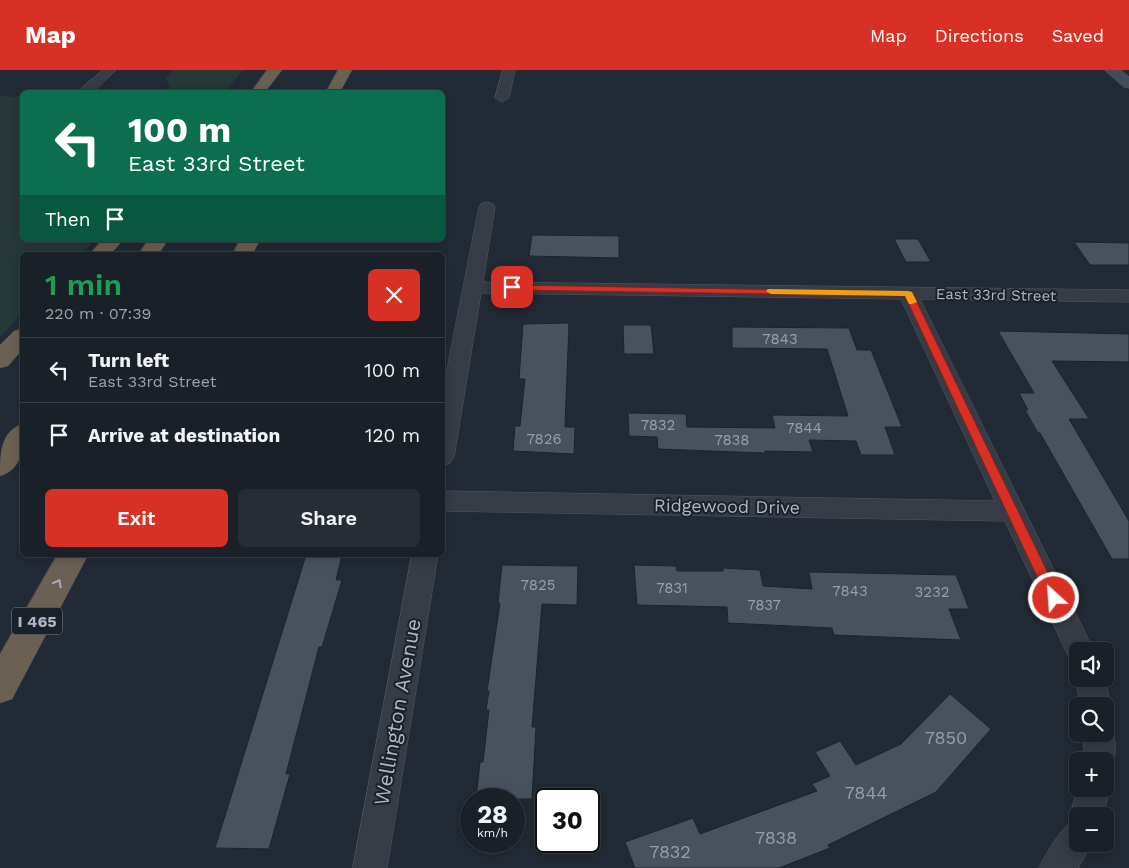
<!DOCTYPE html>
<meta charset="utf-8">
<style>
:root{--surface:#1a2028;--page:#272d34;--text:#f1f3f6;--muted:#9fa3a8;--line:#383e45;--accent:#d93025}
body{margin:0;font-family:"Work Sans",sans-serif;background:var(--page);color:var(--text);height:100vh;display:flex;flex-direction:column;font-size:19px;white-space:nowrap}
*{box-sizing:border-box;margin:0}
p{font-size:16px;color:var(--muted)}
.icon{flex:none;width:28px;height:28px;fill:none;stroke:currentColor;stroke-width:2;stroke-linecap:round;stroke-linejoin:round}
.map{position:relative;flex:1;overflow:hidden}
.sheet{position:absolute;left:20px;top:182px;width:425px;height:305px;display:flex;flex-direction:column;background:var(--surface);border-radius:8px;box-shadow:0 2px 12px #0003,0 0 0 1px var(--line)}
.sheet>*{flex:none}
.top-card{position:absolute;left:20px;top:20px;width:425px;height:152px;border-radius:8px;box-shadow:0 2px 12px #0003,0 0 0 1px var(--line);background:#0b6e4f;color:#fff;overflow:hidden}
.controls{position:absolute;left:1069px;top:572px;display:grid;gap:10px}
.controls a{display:grid;place-items:center;width:45px;height:45px;border-radius:8px;background:var(--surface);box-shadow:0 2px 12px #0003,0 0 0 1px var(--line);font-size:25px}
.speed{position:absolute;left:460px;top:718px;display:flex;gap:10px;font-size:25px;font-weight:700;text-align:center}
.speed>*{display:grid;place-content:center;width:65px;height:65px;border-radius:50%;background:var(--surface);box-shadow:0 2px 12px #0003,0 0 0 1px var(--line);line-height:1}
.speed small{font-size:12px;font-weight:400}
.speed .limit{border:2px solid #111;border-radius:8px;background:#fff;color:#111}
.pin{position:absolute;display:grid;place-items:center;width:42px;height:42px;color:#fff;margin:-21px;border-radius:10px;box-shadow:0 2px 8px #0006}
.me{position:absolute;width:55px;margin:-28px;rotate:334deg;stroke-linejoin:round;filter:drop-shadow(0 0 4px #0008)}
.turn{display:flex;align-items:center;gap:18px;height:105px;padding:0 25px;font-size:22px}
.turn .icon{width:65px;height:65px;stroke-width:2.5}
.turn b{display:block;font-size:35px;line-height:42px}
.then{display:flex;align-items:center;height:48px;padding:0 25px;background:#0003;gap:10px;font-size:19px}
.round{display:grid;place-items:center;flex:none;width:52px;height:52px;border-radius:8px;background:var(--page)}
.overview{display:flex;align-items:center;justify-content:space-between;height:85px;padding:0 25px}
h1{font-size:30px;font-weight:600;line-height:38px;color:#1e9e55}
.action{display:flex;gap:10px;margin-top:auto;padding:10px 25px}
.action a{flex:1;height:58px;border-radius:8px;background:var(--accent);color:#fff;font-size:20px;font-weight:600;line-height:58px;text-align:center}
.action a+a{background:var(--page);color:var(--text)}
ul{padding:0;list-style:none}
li{display:flex;align-items:center;gap:15px;height:65px;padding:0 25px;border-top:1px solid var(--line)}
li div{flex:1}
li b{display:block;font-size:19px}
li em{font-style:normal}
header{display:flex;align-items:center;gap:30px;box-sizing:border-box;height:70px;padding:0 25px;background:var(--accent);color:#fff}
header strong{font-size:24px}
nav{display:flex;gap:28px;margin-inline-start:auto;font-size:18px}
.map>svg:first-child{display:block}
.green{fill:#273838}
.building{fill:#48525e;stroke:#1d232c}
.lines{fill:none;stroke-linecap:round;stroke-linejoin:round}
.street-casing{stroke:#525a63;stroke-width:1}
.secondary-casing{stroke:#525a63;stroke-width:1}
.highway-casing{stroke:#404750;stroke-width:1}
.street{fill:#353c45;fill-rule:evenodd}
.secondary{fill:#444c58;fill-rule:evenodd}
.highway{fill:#6b6153;fill-rule:evenodd}
.oneway{stroke:#a8aeb7}
.route{fill:#d93025;stroke:#8d1f18}
.slow{fill:#f59e0b}
.labels{text-anchor:middle;dominant-baseline:central;stroke-width:4;stroke-linejoin:round;paint-order:stroke}
.far-street-label{font-size:15px;fill:#afb7c2;stroke:#1b212a}
.number-label{font-size:15px;fill:#959ea9}
.shield{fill:#1b212a;stroke:#838a94;stroke-width:1}
.shield-label{font-size:16px;font-weight:bold;fill:#afb7c2}
.street-label{font-size:18px;fill:#afb7c2;stroke:#1b212a}
.near-number-label{font-size:18px;fill:#959ea9}
.near-street-label{font-size:21px;fill:#afb7c2;stroke:#1b212a}
</style>
<header>
<strong>Map</strong>
<nav><a>Map</a><a>Directions</a><a>Saved</a></nav>
</header>
<div class="map">
<svg width="1129" height="798" viewBox="0 0 1129 798">
<rect width="100%" height="100%" fill="#222a35"/>
<g class="green">
<polygon points="174,0 243,0 225,22 171,22 166,8"/>
<polygon points="0,26 22,27 22,170 95,170 80,185 22,185 22,244 0,267"/>
</g>
<g class="building">
<polygon points="532,165 619,166 619,188 529,186"/>
<polygon points="894,169 918,169 931,192 906,192"/>
<polygon points="1074,172 1129,173 1129,195 1090,195"/>
<polygon points="569,253 565,357 575,357 574,384 513,381 515,356 520,356 525,309 519,309 523,254"/>
<polygon points="623,255 651,255 654,284 624,284"/>
<polygon points="732,257 849,258 857,280 871,280 902,357 885,357 895,385 861,385 856,371 809,370 813,382 765,381 765,383 658,379 657,367 629,366 628,343 686,344 687,357 775,358 772,345 848,346 827,279 732,278"/>
<polygon points="998,261 1129,264 1129,292 1052,291 1089,349 1069,349 1129,451 1129,489 1112,489 1040,363 1038,363 1025,340 1028,340 1019,323 1034,323"/>
<polygon points="306,485 342,485 336,510 342,510 322,577 319,577 286,704 290,704 269,779 215,778"/>
<polygon points="502,495 578,496 577,535 542,534 532,657 536,657 532,729 476,729 480,692 483,692 489,640 486,640 489,621 487,621 500,533 498,533"/>
<polygon points="634,495 676,496 677,501 723,501 723,498 760,500 763,516 812,519 809,502 956,505 969,539 949,539 961,570 834,565 832,558 728,553 727,537 637,535"/>
<polygon points="950,624 991,659 936,722 828,775 830,778 779,798 635,798 625,772 693,748 700,764 817,721 812,714 830,706 815,682 840,671 856,695 901,674"/>
</g>
<g class="lines">
<defs>
<g id="street">
<polygon points="103,0 116,0 93,22 81,22 82,18"/>
<polygon points="503,0 515,0 509,28 502,32 495,28"/>
<polygon points="487,132 493,134 495,137 483,212 1129,220 1129,232 920,229 1094,581 1078,581 1078,593 1070,590 1005,451 442,441 442,421 995,431 901,229 481,223 454,387 450,393 442,396 442,324 479,137 481,134"/>
<polygon points="412,485 438,485 387,798 353,798"/>
<polygon points="1078,604 1078,609 1105,609 1111,636 1107,646 1105,647 1105,636 1081,636 1075,609"/>
<path d="M 1105,651 L 1110,653 C 1117,669 1117,686 1110,702 L 1105,704 L 1105,691 L 1083,691 L 1084,664 L 1105,664 Z"/>
<path d="M 1105,707 L 1110,719 L 1103,746 L 1078,746 L 1078,774 L 1092,774 L 1078,798 L 1039,798 C 1043,788 1063,755 1072,752 L 1069,746 L 1078,719 L 1105,719 Z"/>
</g>
<polygon id="secondary" points="1105,0 1121,0 1129,7 1129,18 1124,17"/>
<g id="highway">
<polygon points="267,0 282,0 265,22 251,22"/>
<polygon points="338,0 352,0 340,22 326,22"/>
<polygon points="102,170 123,170 110,185 89,185"/>
<polygon points="148,170 168,170 158,185 138,185"/>
<polygon points="240,170 260,170 252,185 232,185"/>
<polygon points="22,259 22,280 8,296 0,298 0,275 14,261"/>
<path d="M 22,354 C 25,375 23,399 0,406 C 0,385 0,362 22,354 Z"/>
<polygon points="57,485 88,485 12,629 0,633 0,584"/>
</g>
</defs>
<use href="#street" class="street-casing"/>
<use href="#secondary" class="secondary-casing"/>
<use href="#highway" class="highway-casing"/>
<use href="#street" class="street"/>
<use href="#secondary" class="secondary"/>
<use href="#highway" class="highway"/>
</g>
<defs><path id="oneway-chevron" d="M-2-3.5L2.5 0L-2 3.5" fill="none" stroke-width="1.6" stroke-linecap="round" stroke-linejoin="round" transform="scale(1.25)"/></defs>
<use class="oneway" href="#oneway-chevron" transform="translate(58 513) rotate(-61)"/>
<polygon class="route" points="509,215 912,222 1060,528 1059,532 1054,533 1049,532 905,226 512,220 508,217"/>
<polygon class="slow" points="768,219 908,221 912,222 917,232 912,234 909,234 905,226 771,224 766,221"/>
<g class="labels">
<g class="far-street-label">
<text transform="translate(996 225) rotate(1)">East 33rd Street</text>
</g>
<g class="number-label">
<text x="780" y="269">7843</text>
<text x="658" y="355">7832</text>
<text x="804" y="358">7844</text>
<text x="544" y="369">7826</text>
<text x="732" y="370">7838</text>
<text x="538" y="515">7825</text>
<text x="672" y="518">7831</text>
<text x="850" y="521">7843</text>
<text x="932" y="522">3232</text>
<text x="764" y="535">7837</text>
</g>
<rect class="shield" x="12" y="537.5" width="50" height="27" rx="4"/>
<g class="shield-label">
<text x="37" y="551">I 465</text>
</g>
<g class="street-label">
<text transform="translate(727 436) rotate(1)">Ridgewood Drive</text>
</g>
<g class="near-number-label">
<text x="946" y="667">7850</text>
<text x="866" y="722">7844</text>
<text x="776" y="767">7838</text>
<text x="670" y="781">7832</text>
</g>
<g class="near-street-label">
<text transform="translate(397 642) rotate(-80)">Wellington Avenue</text>
</g>
</g>
</svg>
<div class="controls">
<a><svg class="icon" aria-label="sound" viewBox="0 0 24 24"><path d="M4 9h4l5-4v14l-5-4H4zM17 9q2 3 0 6"/></svg></a>
<a><svg class="icon" aria-label="search" viewBox="0 0 24 24"><circle cx="10" cy="10" r="6"/><path d="M15 15l6 6"/></svg></a>
<a>+</a>
<a>−</a>
</div>
<div class="speed"><div>28<small>km/h</small></div><div class="limit">30</div></div>
<div class="pin" style="left:512px;top:217px;background:#d93025"><svg class="icon" aria-label="arrive" viewBox="0 0 24 24"><path d="M6 21V4h12l-3 4 3 4H6"/></svg></div>
<svg class="me" style="left:1054px;top:528px" viewBox="-20 -20 40 40"><circle r="17" fill="#d93025" stroke="#fff" stroke-width="3"/><path d="M0-11L8 9 0 5-8 9z" fill="#fff"/></svg>
<div class="top-card">
<div class="turn"><svg class="icon" aria-label="left" viewBox="0 0 24 24"><path d="M17 20v-9H6M10 6l-5 5 5 5"/></svg><div><b>100 m</b>East 33rd Street</div></div>
<div class="then">Then<svg class="icon" aria-label="arrive" viewBox="0 0 24 24"><path d="M6 21V4h12l-3 4 3 4H6"/></svg></div>
</div>
<section class="sheet">
<div class="overview"><div><h1>1 min</h1><p>220 m · 07:39</p></div><a class="round" style="background:#d93025;color:#fff"><svg class="icon" aria-label="close" viewBox="0 0 24 24"><path d="M6 6l12 12M18 6L6 18"/></svg></a></div>
<ul>
<li><svg class="icon" aria-label="left" viewBox="0 0 24 24"><path d="M17 20v-9H6M10 6l-5 5 5 5"/></svg><div><b>Turn left</b><p>East 33rd Street</p></div><em>100 m</em></li>
<li><svg class="icon" aria-label="arrive" viewBox="0 0 24 24"><path d="M6 21V4h12l-3 4 3 4H6"/></svg><div><b>Arrive at destination</b></div><em>120 m</em></li>
</ul>
<div class="action"><a>Exit</a><a>Share</a></div>
</section>
</div>
